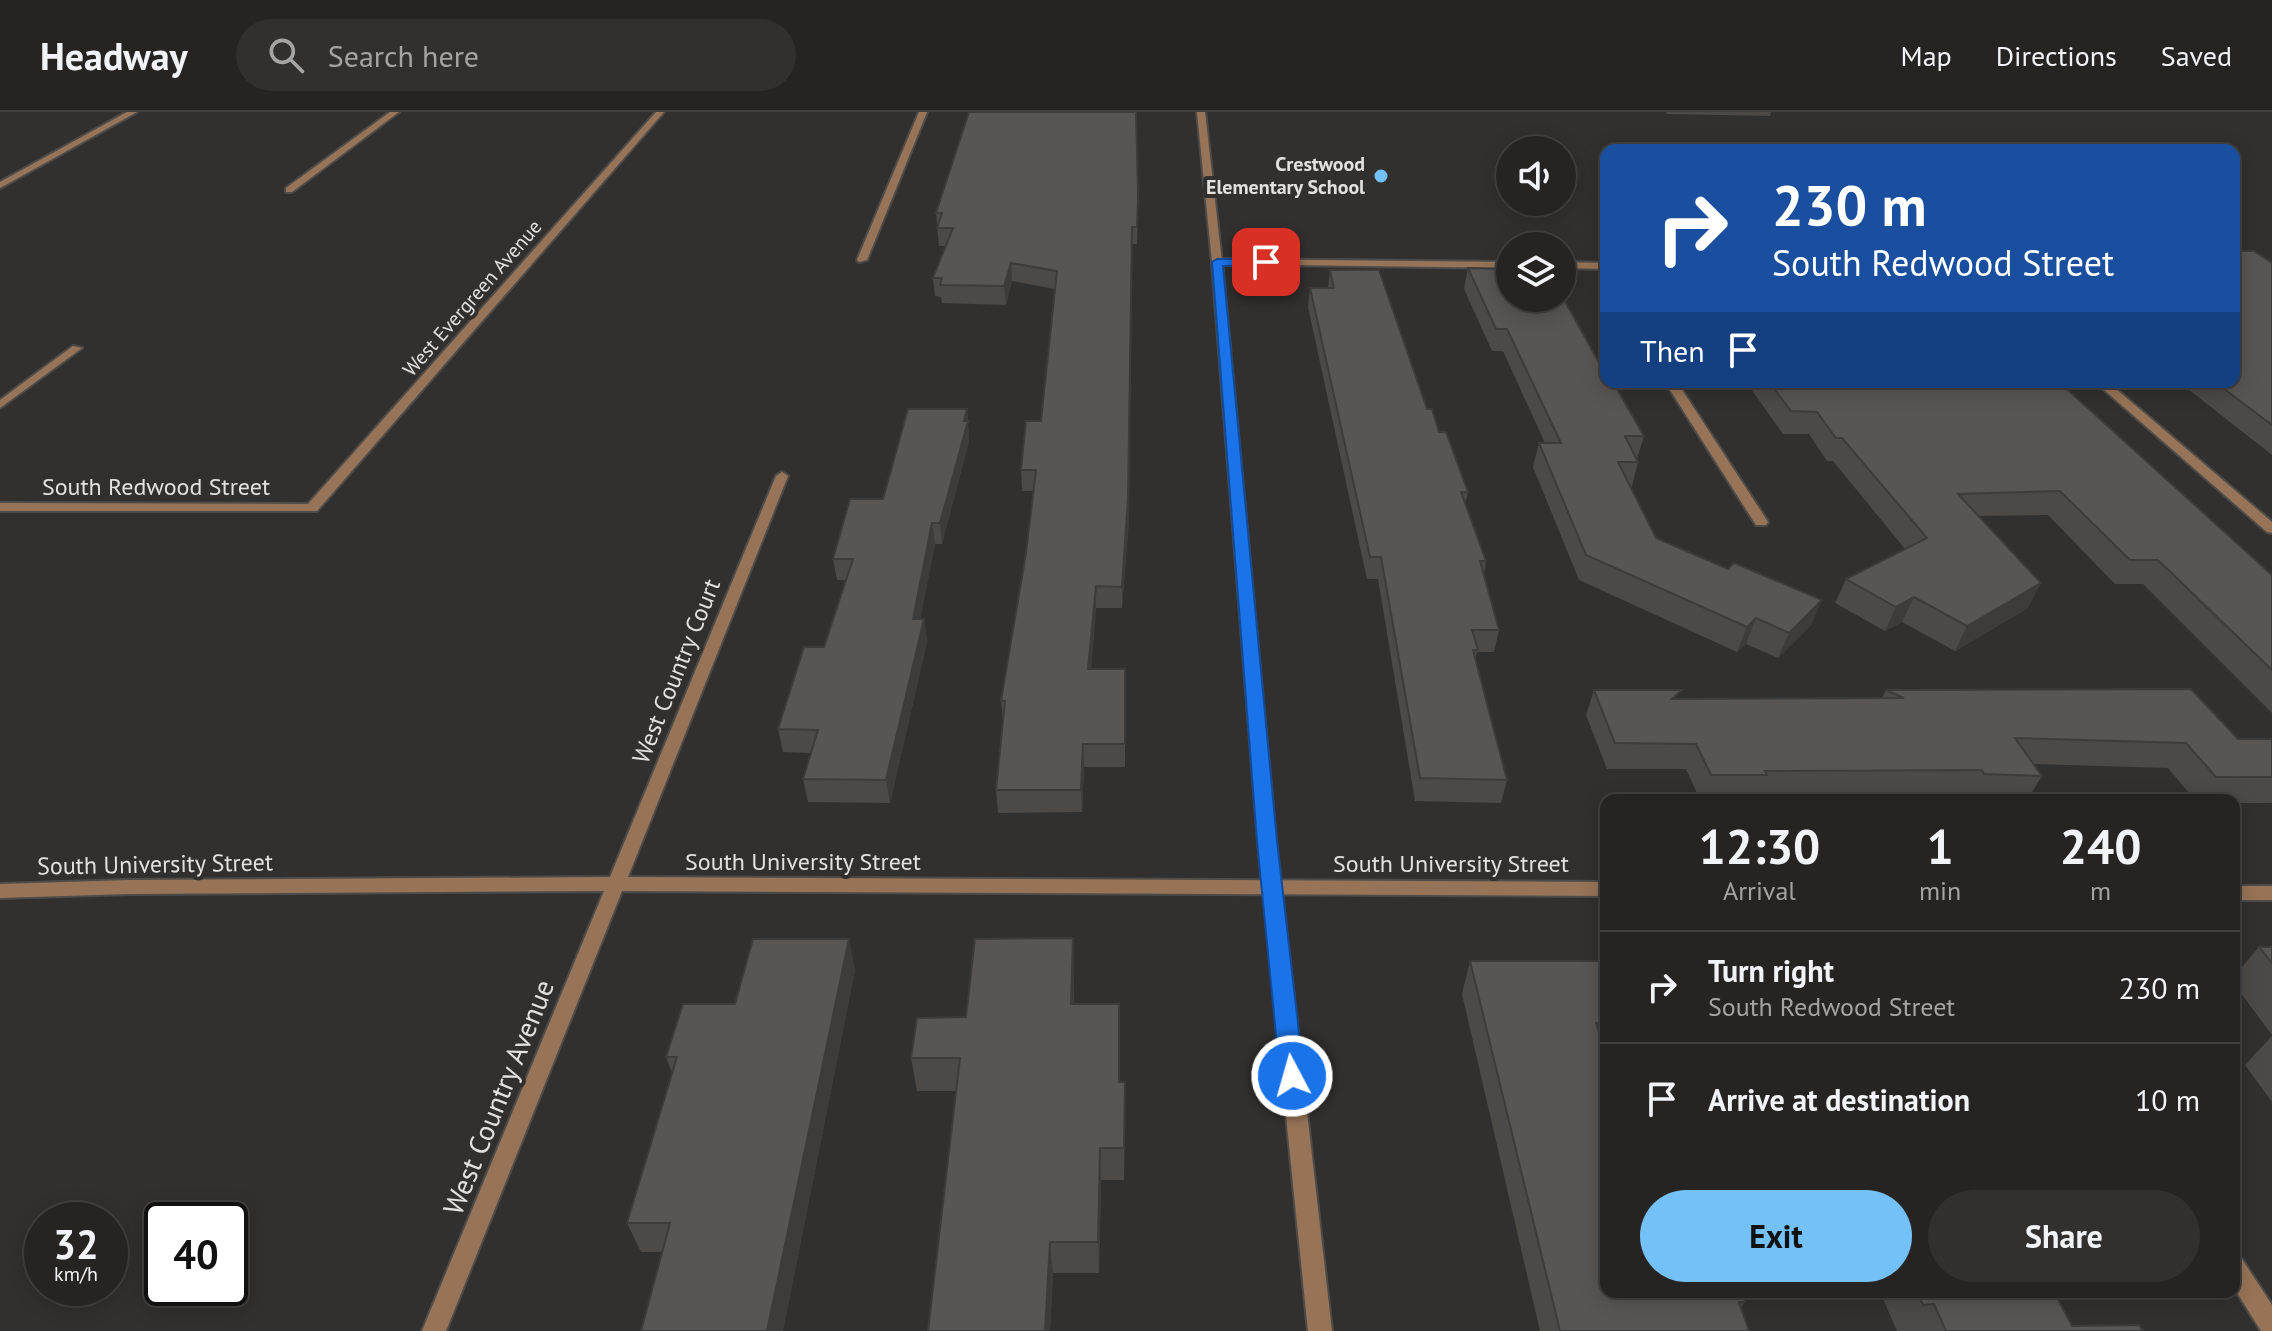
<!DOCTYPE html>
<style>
:root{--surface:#262422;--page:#32302f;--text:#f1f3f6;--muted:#a4a4a5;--line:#424140;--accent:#73c1f6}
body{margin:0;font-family:"PT Sans",sans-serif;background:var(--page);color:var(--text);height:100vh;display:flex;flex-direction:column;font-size:30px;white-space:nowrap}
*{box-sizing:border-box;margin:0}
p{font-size:26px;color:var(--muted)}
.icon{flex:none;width:44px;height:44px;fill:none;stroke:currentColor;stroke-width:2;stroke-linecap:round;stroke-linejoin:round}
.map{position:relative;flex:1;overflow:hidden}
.panel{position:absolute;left:1600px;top:682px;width:640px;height:504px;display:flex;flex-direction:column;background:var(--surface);border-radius:16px;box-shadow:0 4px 20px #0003,0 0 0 2px var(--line)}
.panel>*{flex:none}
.banner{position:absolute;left:1600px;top:32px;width:640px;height:244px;border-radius:16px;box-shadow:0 4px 20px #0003,0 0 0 2px var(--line);background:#1a4fa0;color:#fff;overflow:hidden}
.tools{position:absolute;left:1496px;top:24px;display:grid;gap:16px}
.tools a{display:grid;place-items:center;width:80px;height:80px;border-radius:50%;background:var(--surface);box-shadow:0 4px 20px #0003,0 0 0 2px var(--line);font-size:40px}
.speed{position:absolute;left:24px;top:1090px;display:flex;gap:16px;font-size:40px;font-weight:700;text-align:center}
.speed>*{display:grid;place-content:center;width:104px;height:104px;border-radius:50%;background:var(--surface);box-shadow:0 4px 20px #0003,0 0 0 2px var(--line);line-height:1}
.speed small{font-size:20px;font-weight:400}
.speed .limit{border:4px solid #111;border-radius:12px;background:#fff;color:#111}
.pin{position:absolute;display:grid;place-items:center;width:68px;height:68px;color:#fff;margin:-34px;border-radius:16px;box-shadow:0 4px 12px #0006}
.me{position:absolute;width:88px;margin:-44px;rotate:354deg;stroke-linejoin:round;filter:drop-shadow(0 0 6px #0008)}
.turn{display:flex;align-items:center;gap:28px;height:168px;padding:0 40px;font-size:36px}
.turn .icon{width:104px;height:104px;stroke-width:2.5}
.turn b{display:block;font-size:56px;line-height:68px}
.then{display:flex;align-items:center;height:76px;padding:0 40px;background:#0003;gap:16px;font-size:30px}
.eta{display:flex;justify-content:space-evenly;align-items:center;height:136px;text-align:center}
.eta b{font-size:48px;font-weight:700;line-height:56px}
.action{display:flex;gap:16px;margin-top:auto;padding:16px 40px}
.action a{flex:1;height:92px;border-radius:48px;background:var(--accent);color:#111;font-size:32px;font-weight:700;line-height:92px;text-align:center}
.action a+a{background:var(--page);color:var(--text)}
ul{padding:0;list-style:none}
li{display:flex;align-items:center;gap:24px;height:112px;padding:0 40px;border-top:2px solid var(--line)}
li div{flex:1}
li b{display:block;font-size:30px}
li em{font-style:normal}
header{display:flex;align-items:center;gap:48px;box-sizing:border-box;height:112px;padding:0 40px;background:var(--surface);border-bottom:2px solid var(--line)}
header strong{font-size:38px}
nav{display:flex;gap:44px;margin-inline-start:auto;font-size:28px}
.search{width:560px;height:72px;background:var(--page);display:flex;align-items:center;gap:20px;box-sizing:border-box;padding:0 28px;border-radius:44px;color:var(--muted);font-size:30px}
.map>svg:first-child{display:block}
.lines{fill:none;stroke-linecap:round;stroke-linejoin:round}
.minor-casing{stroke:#4e4c4a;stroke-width:4}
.tertiary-casing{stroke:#4e4c4a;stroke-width:4}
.minor{fill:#977457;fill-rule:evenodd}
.tertiary{fill:#977457;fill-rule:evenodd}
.wall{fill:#4c4947}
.shaded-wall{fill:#3e3c3a}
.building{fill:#585553;stroke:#3e3c3a;stroke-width:2}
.route{fill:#1a73e8;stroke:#114b97;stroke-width:2}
.poi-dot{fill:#73c1f6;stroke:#32302e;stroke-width:3}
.labels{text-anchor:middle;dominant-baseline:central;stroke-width:8;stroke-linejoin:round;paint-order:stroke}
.far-poi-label{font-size:20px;font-weight:bold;fill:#e3e1e0;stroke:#32302e;text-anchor:end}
.far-street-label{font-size:20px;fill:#e3e1e0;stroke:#32302e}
.street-label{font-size:24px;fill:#e3e1e0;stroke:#32302e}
.near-street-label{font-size:28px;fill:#e3e1e0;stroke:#32302e}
</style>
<header>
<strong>Headway</strong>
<div class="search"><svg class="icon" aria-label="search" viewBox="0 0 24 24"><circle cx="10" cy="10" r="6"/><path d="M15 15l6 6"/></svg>Search here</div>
<nav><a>Map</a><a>Directions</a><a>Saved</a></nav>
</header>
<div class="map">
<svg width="2272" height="1219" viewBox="0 0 2272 1219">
<rect width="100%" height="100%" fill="#32302e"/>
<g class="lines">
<defs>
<g id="minor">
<polygon points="127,0 137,0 0,76 0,70"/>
<polygon points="390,0 399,0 292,80 286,80 286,76"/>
<polygon points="656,0 664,0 317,399 0,399 0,391 308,392"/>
<polygon points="919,0 927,0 867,148 859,150 857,148"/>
<polygon points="1217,147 1510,150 1510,156 1214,152 1214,148"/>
<polygon points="1562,150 1606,151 1606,157 1562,156"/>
<polygon points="73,234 82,236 0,296 0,288"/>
<polygon points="1665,270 1677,270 1768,410 1766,413 1756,413"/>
<polygon points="2095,270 2108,270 2272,410 2272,421 2267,420"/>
<polygon points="782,360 788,364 628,765 1606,770 1606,784 622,779 446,1219 422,1219 604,779 129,782 0,786 0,772 129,768 610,765 776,364"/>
<rect x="2234" y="774" width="38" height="14"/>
<polygon points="2234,1144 2242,1147 2272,1193 2272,1219 2261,1219 2234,1176"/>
</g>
<polygon id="tertiary" points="1197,0 1205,0 1222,150 1276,729 1332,1219 1308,1219 1258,729 1212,150"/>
</defs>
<use href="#minor" class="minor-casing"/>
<use href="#tertiary" class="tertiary-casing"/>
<use href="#minor" class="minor"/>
<use href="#tertiary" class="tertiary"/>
</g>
<g class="wall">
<polygon points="969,0 1137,0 1136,16 1138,100 1137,132 1132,132 1129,407 1122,496 1096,496 1091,557 1125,557 1125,655 1084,655 1082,700 998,701 996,678 1003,609 1001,589 1026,441 1033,379 1022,379 1021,358 1041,309 1055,177 1012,169 1006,193 942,191 941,185 935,184 933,166 946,134 939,134 936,101"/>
<polygon points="1666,0 1771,0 1770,4 1667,2"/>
<polygon points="2272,151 2272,343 2179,270 2234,270"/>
<polygon points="1468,156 1605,263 1644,324 1637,347 1638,350 1632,374 1630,374 1656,426 1811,513 1778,546 1746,532 1737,540 1579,468 1533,355 1539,331 1545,331 1503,239 1492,239 1464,177"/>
<polygon points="1330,158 1427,297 1468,380 1465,392 1486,449 1484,462 1499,518 1494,540 1477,540 1475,549 1507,668 1501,691 1415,689 1378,467 1367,467 1308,195 1310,176 1328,176"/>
<polygon points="1746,270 2059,270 2272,463 2272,601 2143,472 2115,472 2048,403 1979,404 2028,496 1955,539 1902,510 1885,519 1835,491 1846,467 1905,437 1833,349 1827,349 1809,322 1783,322"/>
<polygon points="967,297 969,329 942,432 935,432 920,507 924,507 927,530 890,691 808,690 803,667 811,641 783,640 778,617 824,535 846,468 837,468 833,447"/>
<polygon points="1594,578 1678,587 1882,586 1886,578 2238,627 2272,627 2272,691 2234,691 2234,688 2195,688 2168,656 2034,652 2042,664 2027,688 1969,688 1967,684 1758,684 1756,688 1700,688 1686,657 1607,657 1586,603"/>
<polygon points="2259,835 2272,835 2272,923 2234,872 2234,864"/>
<polygon points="1470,849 1606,849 1606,1180 1745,1190 1741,1195 1749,1219 1540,1219 1462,882"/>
<polygon points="855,858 783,1219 641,1219 662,1140 641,1140 627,1111 672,961 666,945 735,892"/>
<polygon points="1074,859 1074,892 1119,970 1125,1002 1124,1068 1101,1068 1099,1161 1053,1161 1050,1219 928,1219 956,979 917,979 911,946"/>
<polygon points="2272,924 2272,990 2245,953"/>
<polygon points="1880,1180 2054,1180 2072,1214 2143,1219 1897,1219"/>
</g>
<g class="shaded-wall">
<polygon points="1132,115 1129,407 1122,496 1122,475"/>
<polygon points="1011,151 1012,169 1006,193 1004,174"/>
<polygon points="967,297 969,329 942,432 940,411"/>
<polygon points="932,411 935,432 916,529 913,507"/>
<polygon points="2041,471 2028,496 1955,539 1967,514"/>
<polygon points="1096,474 1096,496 1089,580 1088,557"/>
<polygon points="1914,485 1902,510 1885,519 1896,495"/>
<polygon points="1822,488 1811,513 1778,546 1789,521"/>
<polygon points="1756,506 1746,532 1737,540 1747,515"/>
<polygon points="924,507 927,530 890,691 886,668"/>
<polygon points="1083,632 1084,655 1082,700 1081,678"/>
<polygon points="1073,826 1074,859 1073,925 1071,892"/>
<polygon points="849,827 855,858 783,1219 767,1219"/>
<polygon points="1100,1036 1101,1068 1099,1161 1098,1130"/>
<polygon points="1050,1130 1053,1161 1050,1219 1045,1219"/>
</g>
<g class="building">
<polygon points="969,0 1136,0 1138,83 1137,115 1132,115 1128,386 1122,475 1096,474 1088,557 1125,557 1125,632 1083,632 1081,678 996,678 1005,589 1001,589 1026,441 1036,358 1021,358 1026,309 1041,309 1057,159 1011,151 1004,174 940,173 942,166 933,166 953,116 937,116 942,101 936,101"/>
<polygon points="2234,139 2254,139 2272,151 2272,313 2215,270 2234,270"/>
<polygon points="1468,156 1510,157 1510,186 1562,186 1562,184 1606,263 1606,270 1613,270 1644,324 1625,324 1638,350 1618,350 1656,426 1728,457 1734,451 1822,488 1789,521 1756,506 1747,515 1586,443 1539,331 1561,331 1507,217 1496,217"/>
<polygon points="1330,158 1379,158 1427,297 1432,297 1439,320 1446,320 1468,380 1461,380 1486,449 1480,449 1499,518 1472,518 1478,538 1473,538 1507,668 1420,666 1381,445 1370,445 1310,176 1334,176"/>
<polygon points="1769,270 2059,270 2272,463 2272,558 2158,448 2130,448 2060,379 1958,382 2041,471 1967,514 1914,485 1896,495 1846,467 1927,426 1842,326 1836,326 1817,300 1791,299"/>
<polygon points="908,297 967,297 964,309 968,309 940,411 932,411 913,507 924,507 886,668 803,667 818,618 778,617 804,535 824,535 853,447 833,447 850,387 883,387"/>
<polygon points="2191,577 2238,627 2272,627 2272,665 2216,665 2186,631 2015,626 2042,664 1984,662 1982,658 1765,659 1767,663 1711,663 1696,632 1615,631 1594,578 1682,578 1672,587 1904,586 1886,578"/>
<polygon points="1073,826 1071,892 1119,892 1119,970 1125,970 1124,1036 1100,1036 1098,1130 1050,1130 1045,1219 928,1219 960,946 911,946 917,906 966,905 975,827"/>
<polygon points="753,827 849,827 767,1219 641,1219 670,1111 627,1111 677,945 666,945 683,892 735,892"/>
<polygon points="2259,835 2272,835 2272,851"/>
<polygon points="1470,849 1606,849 1606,911 1596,911 1606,944 1606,1180 1742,1180 1745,1190 1739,1190 1749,1219 1560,1219"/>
<polygon points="1917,1180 2054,1180 2072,1214 2139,1213 2143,1219 1946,1219 1934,1192 1923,1193"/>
</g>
<polygon class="route" points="1266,147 1272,150 1270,153 1223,154 1277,729 1304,964 1301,972 1292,975 1284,972 1280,964 1257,729 1212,150 1217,147"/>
<circle class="poi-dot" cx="1381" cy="64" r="8"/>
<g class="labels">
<g class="far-poi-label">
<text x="1365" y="52">Crestwood<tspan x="1365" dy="23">Elementary School</tspan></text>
</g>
<g class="far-street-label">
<text transform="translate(472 186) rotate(-49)">West Evergreen Avenue</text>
</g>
<g class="street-label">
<text x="156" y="374">South Redwood Street</text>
<text transform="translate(676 559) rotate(-68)">West Country Court</text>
<text x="803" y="749">South University Street</text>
<text x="1451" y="751">South University Street</text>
<text transform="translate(155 752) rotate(-1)">South University Street</text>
</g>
<g class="near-street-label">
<text transform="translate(498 985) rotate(-68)">West Country Avenue</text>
</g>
</g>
</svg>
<div class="tools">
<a><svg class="icon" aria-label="sound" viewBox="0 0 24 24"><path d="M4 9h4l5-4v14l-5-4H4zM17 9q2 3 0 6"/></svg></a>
<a><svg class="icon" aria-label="layers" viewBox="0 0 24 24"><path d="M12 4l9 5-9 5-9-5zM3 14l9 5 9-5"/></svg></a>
</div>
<div class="speed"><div>32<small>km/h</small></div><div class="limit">40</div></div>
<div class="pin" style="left:1266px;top:150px;background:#d93025"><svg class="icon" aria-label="arrive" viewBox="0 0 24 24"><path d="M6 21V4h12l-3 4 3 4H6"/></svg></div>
<svg class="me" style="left:1292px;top:964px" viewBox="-20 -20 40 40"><circle r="17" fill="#1a73e8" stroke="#fff" stroke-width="3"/><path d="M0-11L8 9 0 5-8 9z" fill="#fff"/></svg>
<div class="banner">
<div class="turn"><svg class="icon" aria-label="right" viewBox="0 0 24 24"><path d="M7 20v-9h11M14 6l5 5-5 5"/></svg><div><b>230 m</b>South Redwood Street</div></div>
<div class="then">Then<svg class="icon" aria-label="arrive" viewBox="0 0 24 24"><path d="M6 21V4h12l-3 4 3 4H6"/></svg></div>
</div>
<section class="panel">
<div class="eta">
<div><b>12:30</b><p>Arrival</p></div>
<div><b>1</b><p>min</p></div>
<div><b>240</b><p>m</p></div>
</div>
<ul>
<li><svg class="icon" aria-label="right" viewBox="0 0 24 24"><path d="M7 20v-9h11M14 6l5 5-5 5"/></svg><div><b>Turn right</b><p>South Redwood Street</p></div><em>230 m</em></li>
<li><svg class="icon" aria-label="arrive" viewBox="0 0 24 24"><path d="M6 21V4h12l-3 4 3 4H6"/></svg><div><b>Arrive at destination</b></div><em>10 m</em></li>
</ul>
<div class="action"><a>Exit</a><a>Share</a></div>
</section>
</div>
